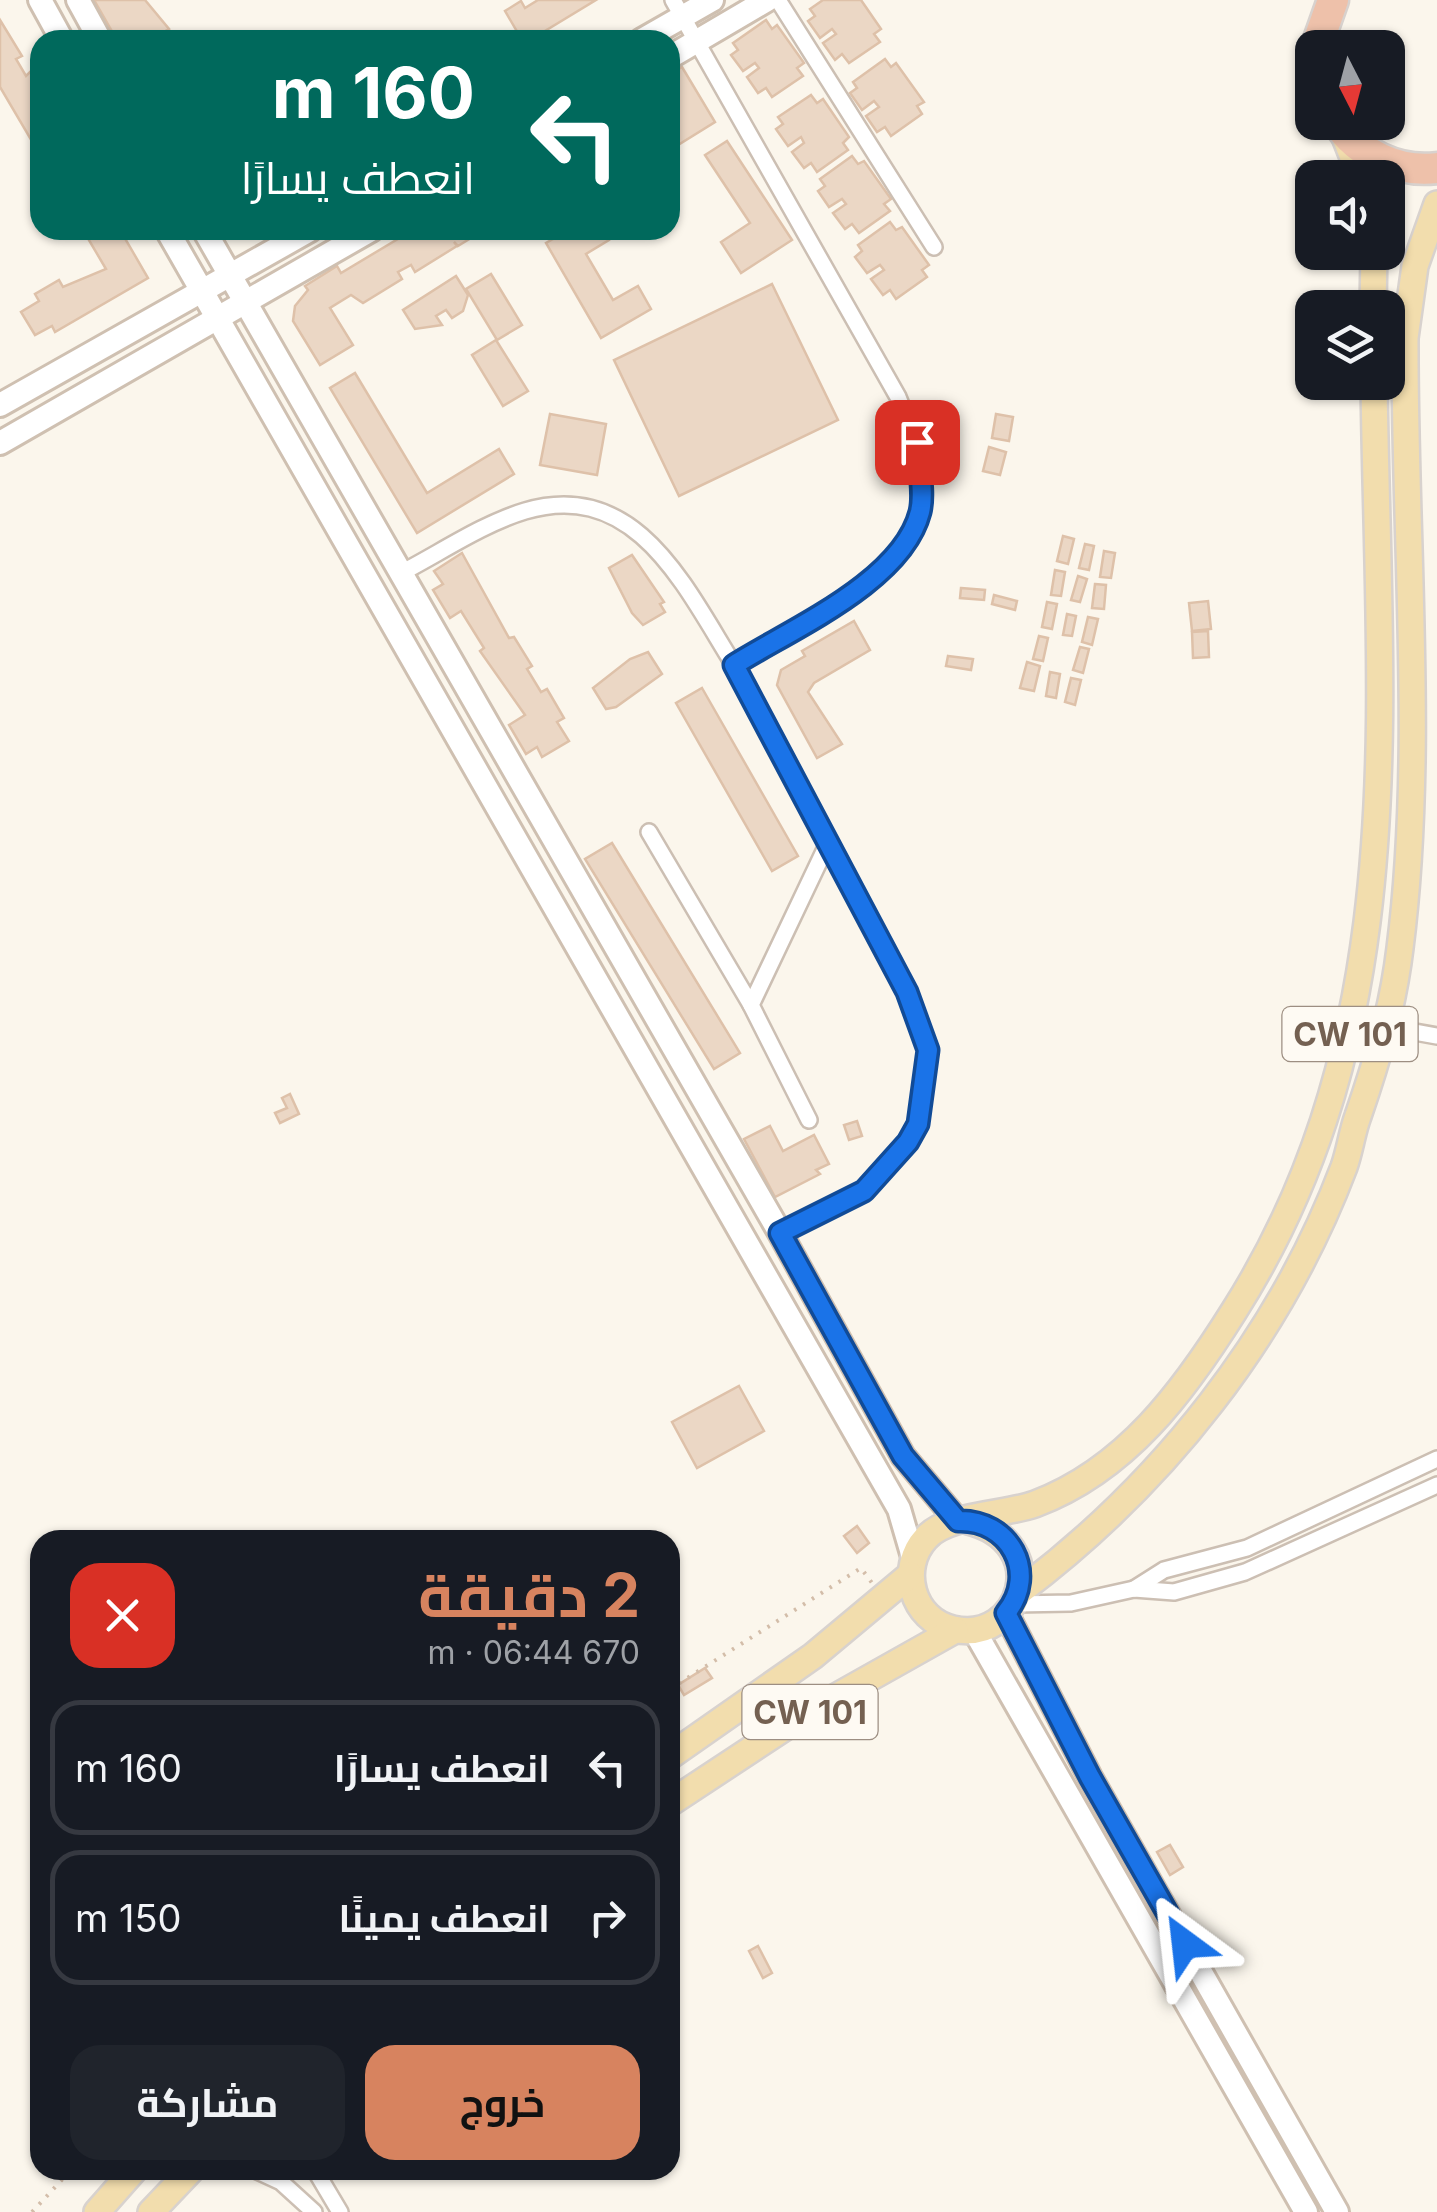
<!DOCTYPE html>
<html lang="ar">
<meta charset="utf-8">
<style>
:root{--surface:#171b24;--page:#20242c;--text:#f1f3f6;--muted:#9ea1a6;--line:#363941;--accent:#d7835f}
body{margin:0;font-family:Inter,Cairo,sans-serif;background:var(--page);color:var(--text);direction:rtl;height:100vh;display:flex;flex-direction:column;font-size:38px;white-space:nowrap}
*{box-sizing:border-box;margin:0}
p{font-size:32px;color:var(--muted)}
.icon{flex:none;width:55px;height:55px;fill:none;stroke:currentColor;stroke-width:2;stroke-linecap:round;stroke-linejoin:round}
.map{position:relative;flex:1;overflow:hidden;direction:ltr}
.details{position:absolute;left:30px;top:1530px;width:650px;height:650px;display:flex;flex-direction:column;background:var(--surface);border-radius:30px;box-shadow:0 2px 8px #0004;direction:rtl}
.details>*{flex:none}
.banner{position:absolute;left:30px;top:30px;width:650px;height:210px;border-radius:30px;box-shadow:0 2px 8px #0004;direction:rtl;background:#00695c;color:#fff;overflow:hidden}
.needle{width:65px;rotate:174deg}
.buttons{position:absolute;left:1295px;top:30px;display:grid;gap:20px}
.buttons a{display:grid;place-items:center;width:110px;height:110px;border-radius:20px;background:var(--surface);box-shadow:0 2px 8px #0004;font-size:50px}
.pin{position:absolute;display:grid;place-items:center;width:85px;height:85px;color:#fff;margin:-42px;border-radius:20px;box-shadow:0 5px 15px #0006}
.me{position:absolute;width:110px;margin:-55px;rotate:330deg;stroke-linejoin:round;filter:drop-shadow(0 0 8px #0008)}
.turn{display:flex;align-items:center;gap:35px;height:210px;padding:0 40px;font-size:45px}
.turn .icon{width:130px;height:130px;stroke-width:2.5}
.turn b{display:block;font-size:70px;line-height:85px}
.round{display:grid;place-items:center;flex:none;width:105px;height:105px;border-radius:30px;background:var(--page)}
.head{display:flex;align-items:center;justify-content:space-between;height:170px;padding:0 40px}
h1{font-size:60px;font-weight:700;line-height:75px;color:var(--accent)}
.action{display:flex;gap:20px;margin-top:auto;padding:20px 40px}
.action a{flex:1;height:115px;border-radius:30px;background:var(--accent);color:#111;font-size:40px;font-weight:700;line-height:115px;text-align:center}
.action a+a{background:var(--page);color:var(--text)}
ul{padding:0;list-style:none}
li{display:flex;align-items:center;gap:30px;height:135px;margin:0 20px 15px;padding:0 20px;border:5px solid var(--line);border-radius:30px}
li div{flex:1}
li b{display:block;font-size:38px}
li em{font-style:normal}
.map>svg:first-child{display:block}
.building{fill:#ebd7c5;stroke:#dec1a9;stroke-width:2.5}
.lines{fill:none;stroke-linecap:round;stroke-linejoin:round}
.street-casing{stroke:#ccbfb3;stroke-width:20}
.secondary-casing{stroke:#cfc0b1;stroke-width:28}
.primary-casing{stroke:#d8d2ce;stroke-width:30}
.highway-casing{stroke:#d8d2ce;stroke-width:35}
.path{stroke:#d3bda9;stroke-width:4;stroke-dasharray:2.5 8;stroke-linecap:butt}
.street{stroke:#fff;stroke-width:15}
.secondary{stroke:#fff;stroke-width:22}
.primary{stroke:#f2ddad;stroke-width:25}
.highway{stroke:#eec1aa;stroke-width:30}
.route-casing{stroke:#114b97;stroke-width:25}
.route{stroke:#1a73e8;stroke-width:18}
.labels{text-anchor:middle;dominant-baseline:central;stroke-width:10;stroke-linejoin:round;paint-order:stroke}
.shield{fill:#fefaf3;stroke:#9d8e82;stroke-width:2.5}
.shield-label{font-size:32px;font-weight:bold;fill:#746051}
</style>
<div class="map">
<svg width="1437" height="2212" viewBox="0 0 1437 2212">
<rect width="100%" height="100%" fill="#fbf6ec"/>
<g class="building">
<polygon points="94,0 145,0 169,29 160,34 164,40 117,40"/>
<polygon points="538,0 596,0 530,40 522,40 505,11 521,1 525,8"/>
<polygon points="823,0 861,0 881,29 874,34 880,42 849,63 842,54 835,60 823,43 836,34 832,29 820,38 808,21 815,16 810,9"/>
<polygon points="0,20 22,56 16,59 26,76 31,71 40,89 40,155 0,87"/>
<polygon points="766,20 772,29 777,25 804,63 797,68 803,76 772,97 766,88 758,93 747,77 759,68 755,63 743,71 731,55 738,50 733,43"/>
<polygon points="885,59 891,67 896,63 924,102 917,106 922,114 891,136 885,127 877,132 866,116 879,107 874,101 862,110 850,93 857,88 853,82"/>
<polygon points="682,67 715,122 678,145 670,132 670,74"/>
<polygon points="811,95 817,103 823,99 849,137 843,143 848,150 817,172 811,163 804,168 792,152 804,143 801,137 788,146 776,129 783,124 778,117"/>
<polygon points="727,141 792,240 741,273 721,242 750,223 705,155"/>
<polygon points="852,156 858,164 864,161 891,199 884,204 890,211 859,233 852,224 845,229 833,213 846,204 842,199 829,207 818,191 825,186 820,179"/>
<polygon points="890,222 896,230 902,227 929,265 922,270 927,277 896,299 890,290 883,295 871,279 884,270 880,265 867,273 855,257 862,251 858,245"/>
<polygon points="83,230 114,230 118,238 123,235 148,278 55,332 52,326 35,335 21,312 39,301 35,294 59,280 63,287 106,269"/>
<polygon points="413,230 484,230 458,246 454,242 457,246 415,272 411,265 398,272 402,279 363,303 351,295 330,308 353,345 320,365 293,321 295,306 308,290 305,286 337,266 341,273"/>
<polygon points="569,230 604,230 609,240 586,254 613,300 638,286 651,309 601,338 546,243"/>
<polygon points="491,274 522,325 497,340 466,289"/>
<polygon points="456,276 468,295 463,311 452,318 446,310 436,316 442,325 415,329 403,310"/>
<polygon points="772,284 838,420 679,496 614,360"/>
<polygon points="496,340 528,391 503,406 472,355"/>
<polygon points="355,373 427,493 499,449 514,474 417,533 330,388"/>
<polygon points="550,414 606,424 597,475 540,465"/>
<polygon points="996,414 1013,417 1009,441 992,438"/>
<polygon points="989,447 1006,452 1000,475 983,471"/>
<polygon points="1063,536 1074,539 1068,564 1057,561"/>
<polygon points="1085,544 1094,546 1089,570 1079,568"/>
<polygon points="1104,551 1115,553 1111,578 1100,577"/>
<polygon points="462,553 509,638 514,637 532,666 527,669 541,692 547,689 564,718 557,722 569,741 542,757 537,747 526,754 509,725 525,715 480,651 484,648 461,611 450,618 433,590 443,584 434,571"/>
<polygon points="632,555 664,602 660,604 665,612 643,625 632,613 609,568"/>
<polygon points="1055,570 1065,572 1061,596 1051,595"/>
<polygon points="1078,576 1087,579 1080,602 1071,600"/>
<polygon points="1095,584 1106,585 1104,609 1092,608"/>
<polygon points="961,588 985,590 984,600 960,598"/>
<polygon points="994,595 1017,601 1015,610 992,604"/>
<polygon points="1208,601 1211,629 1192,631 1189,603"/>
<polygon points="1047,602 1057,604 1052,629 1042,627"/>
<polygon points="1067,614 1076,616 1072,636 1063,635"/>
<polygon points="1088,617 1098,619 1092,645 1082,642"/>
<polygon points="854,621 870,650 814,683 808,692 842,744 817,758 777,685 781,670 805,656 802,651"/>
<polygon points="1208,631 1209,657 1193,658 1192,632"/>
<polygon points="1039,636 1048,638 1043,661 1033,659"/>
<polygon points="1080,647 1089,649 1083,673 1073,670"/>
<polygon points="648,652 662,674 616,707 606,709 593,688 630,659"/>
<polygon points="948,656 973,659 971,670 946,666"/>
<polygon points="1027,662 1040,666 1034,691 1020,688"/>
<polygon points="1050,672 1060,674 1056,698 1046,696"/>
<polygon points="1071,678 1081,680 1075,705 1065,702"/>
<polygon points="702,688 798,856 772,871 676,703"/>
<polygon points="612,843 740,1053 714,1069 585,859"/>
<polygon points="290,1094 299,1114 280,1123 275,1113 287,1108 282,1098"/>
<polygon points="857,1121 862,1136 849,1140 844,1125"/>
<polygon points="770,1126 783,1151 814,1135 829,1164 816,1170 820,1174 775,1197 744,1139"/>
<polygon points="739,1386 764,1431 697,1468 672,1422"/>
<polygon points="857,1526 869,1543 857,1553 844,1536"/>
<polygon points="705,1668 712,1678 684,1695 678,1685"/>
<polygon points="1170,1845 1183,1867 1170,1875 1157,1852"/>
<polygon points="758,1946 772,1973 763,1978 749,1951"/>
</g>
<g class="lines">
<defs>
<g id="street">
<polyline points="778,0 934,247"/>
<path d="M 401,573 C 440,553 482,524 525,511 C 636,478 685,587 734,665 C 789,631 908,579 920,510 C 927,472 912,431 898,397 L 673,0"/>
<polyline points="734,665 907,992 928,1051 918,1125 908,1141 864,1191 780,1233"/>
<polyline points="649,832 751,1005"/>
<polyline points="1387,1027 1437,1036"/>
<polyline points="809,1120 751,1005 828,843"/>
<polyline points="1134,1589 1164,1570 1247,1548 1437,1459"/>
<polyline points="1013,1604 1071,1603 1134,1589 1174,1592 1245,1572 1437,1485"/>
<polyline points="255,2170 281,2182 314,2212"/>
<polyline points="315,2170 340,2212"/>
</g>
<g id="secondary">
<polyline points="40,0 62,40"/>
<polyline points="78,0 100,40"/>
<polyline points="642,40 712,0"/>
<polyline points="670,57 767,0"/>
<polyline points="167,230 899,1509 913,1557"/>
<polyline points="204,230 780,1233 903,1456 958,1521"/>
<polyline points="0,405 310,230"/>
<polyline points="0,443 371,230"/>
<polyline points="1006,1613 1090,1777 1337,2212"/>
<polyline points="974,1630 1306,2212"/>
</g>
<g id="primary">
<polyline points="1343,132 1361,178"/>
<polyline points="1373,308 1374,252"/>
<path d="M 968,1521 C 1055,1543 1021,1645 953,1629 C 912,1620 898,1568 926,1538 C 947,1514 1005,1515 1035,1504 C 1126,1470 1184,1391 1234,1311 C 1415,1026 1378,704 1374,382"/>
<path d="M 1019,1592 C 1163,1484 1280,1336 1344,1167 C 1350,1150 1352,1132 1358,1116 C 1377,1061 1393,1007 1400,948 C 1425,751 1404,537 1405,338 L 1415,266 L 1437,204"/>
<polyline points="670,1756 813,1656 910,1575"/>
<polyline points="670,1803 802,1716 955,1630"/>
<polyline points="97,2212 134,2170"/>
<polyline points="151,2212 191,2170"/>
</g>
<g id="highway">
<polyline points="1316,48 1333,0"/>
<path d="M 1337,122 C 1358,154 1399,173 1437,168"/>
</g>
</defs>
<use href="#street" class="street-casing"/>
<use href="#secondary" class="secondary-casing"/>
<use href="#primary" class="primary-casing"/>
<use href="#highway" class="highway-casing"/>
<g class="path">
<polyline points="670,1689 861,1568 872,1583"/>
<polyline points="32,2212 71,2170"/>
</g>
<use href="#street" class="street"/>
<use href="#secondary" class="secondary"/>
<use href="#primary" class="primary"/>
<use href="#highway" class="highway"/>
</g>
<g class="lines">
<defs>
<path id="route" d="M 917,442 C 918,463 925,492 920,512 C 902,582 791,629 734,665 L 907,992 L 928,1050 L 918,1124 L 908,1142 L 864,1191 L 780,1233 L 903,1456 L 958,1521 C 1009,1519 1039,1573 1006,1613 L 1090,1777 L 1185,1944"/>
</defs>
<use href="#route" class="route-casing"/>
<use href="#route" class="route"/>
</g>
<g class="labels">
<g class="shield">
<rect x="1282.5" y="1007" width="135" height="54" rx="8"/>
<rect x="742.5" y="1685" width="135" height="54" rx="8"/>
</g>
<g class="shield-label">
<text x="1350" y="1034">CW 101</text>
<text x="810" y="1712">CW 101</text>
</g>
</g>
</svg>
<div class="buttons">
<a><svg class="needle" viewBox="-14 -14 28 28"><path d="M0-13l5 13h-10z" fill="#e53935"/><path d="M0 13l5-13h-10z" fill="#9ea1a6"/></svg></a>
<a><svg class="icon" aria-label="sound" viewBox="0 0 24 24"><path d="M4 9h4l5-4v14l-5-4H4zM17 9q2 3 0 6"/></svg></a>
<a><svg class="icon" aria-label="layers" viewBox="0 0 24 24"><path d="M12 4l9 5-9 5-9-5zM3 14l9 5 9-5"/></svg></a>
</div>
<div class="pin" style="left:917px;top:442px;background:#d93025"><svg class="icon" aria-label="arrive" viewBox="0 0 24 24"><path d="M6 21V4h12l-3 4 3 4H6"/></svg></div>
<svg class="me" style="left:1185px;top:1944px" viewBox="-20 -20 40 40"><path d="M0-17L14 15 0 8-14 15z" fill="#1a73e8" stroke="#fff" stroke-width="4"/></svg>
<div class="banner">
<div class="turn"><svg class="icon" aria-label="left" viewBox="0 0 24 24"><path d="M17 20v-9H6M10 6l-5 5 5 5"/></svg><div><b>160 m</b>انعطف يسارًا</div></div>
</div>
<section class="details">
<div class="head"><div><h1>2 دقيقة</h1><p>670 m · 06:44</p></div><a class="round" style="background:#d93025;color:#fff"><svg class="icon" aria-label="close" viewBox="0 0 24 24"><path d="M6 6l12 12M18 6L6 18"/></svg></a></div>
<ul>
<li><svg class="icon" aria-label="left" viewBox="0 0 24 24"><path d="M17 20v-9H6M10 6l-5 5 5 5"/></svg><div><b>انعطف يسارًا</b></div><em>160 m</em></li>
<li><svg class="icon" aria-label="right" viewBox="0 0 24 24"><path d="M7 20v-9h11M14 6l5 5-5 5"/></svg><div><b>انعطف يمينًا</b></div><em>150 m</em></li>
</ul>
<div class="action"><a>خروج</a><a>مشاركة</a></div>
</section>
</div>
